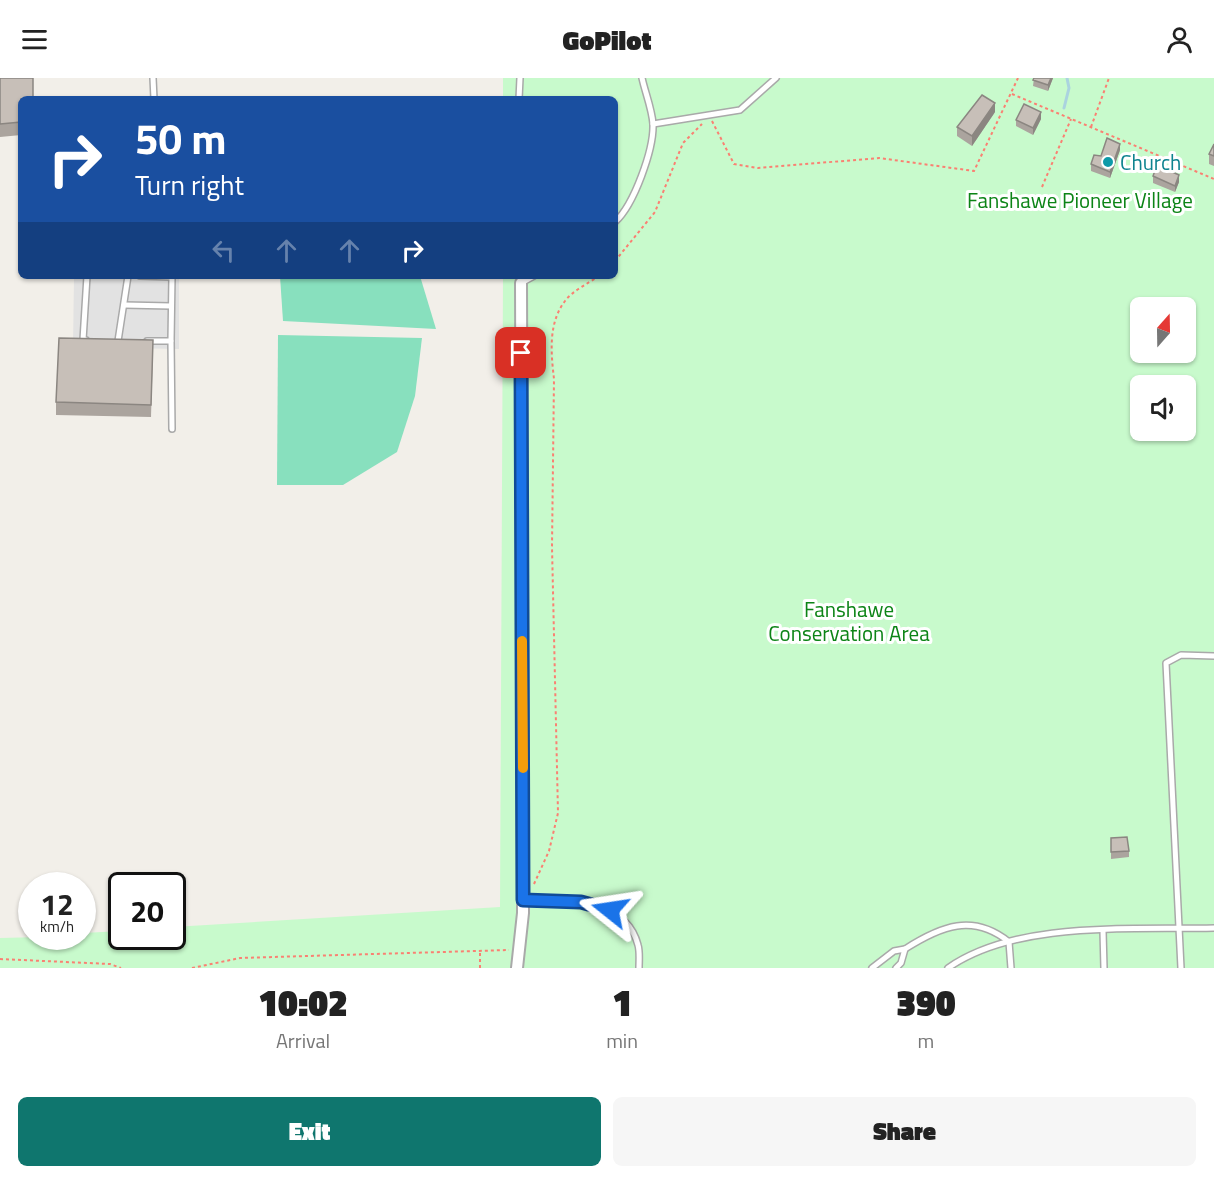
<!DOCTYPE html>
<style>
:root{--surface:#fff;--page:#f6f6f6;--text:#222;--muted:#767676;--accent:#0f766e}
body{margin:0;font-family:"Titillium Web",sans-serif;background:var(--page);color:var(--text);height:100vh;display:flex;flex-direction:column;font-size:22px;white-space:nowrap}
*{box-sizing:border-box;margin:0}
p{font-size:20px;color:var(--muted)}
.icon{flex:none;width:33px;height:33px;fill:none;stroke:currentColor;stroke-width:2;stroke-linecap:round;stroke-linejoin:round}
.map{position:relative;height:890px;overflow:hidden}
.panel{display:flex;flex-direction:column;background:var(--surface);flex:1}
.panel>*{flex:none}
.top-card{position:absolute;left:18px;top:18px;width:600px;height:183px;border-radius:9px;box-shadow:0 2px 4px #0004;background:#1a4fa0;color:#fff;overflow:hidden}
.needle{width:39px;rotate:20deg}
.buttons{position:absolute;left:1130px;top:219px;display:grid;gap:12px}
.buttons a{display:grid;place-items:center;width:66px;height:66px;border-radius:9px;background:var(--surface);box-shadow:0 2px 4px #0004;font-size:30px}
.speed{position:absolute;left:18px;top:794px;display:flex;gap:12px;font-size:30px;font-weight:700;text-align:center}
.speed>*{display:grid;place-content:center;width:78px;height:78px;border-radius:50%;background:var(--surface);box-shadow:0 2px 4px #0004;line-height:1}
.speed small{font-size:15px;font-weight:400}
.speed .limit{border:3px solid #111;border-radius:9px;background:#fff;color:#111}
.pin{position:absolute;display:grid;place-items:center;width:51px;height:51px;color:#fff;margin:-26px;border-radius:12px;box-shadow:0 3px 9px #0006}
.me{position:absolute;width:66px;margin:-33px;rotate:285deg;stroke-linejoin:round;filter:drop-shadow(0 0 4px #0008)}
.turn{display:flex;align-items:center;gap:21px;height:126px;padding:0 18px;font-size:27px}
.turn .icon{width:78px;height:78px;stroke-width:2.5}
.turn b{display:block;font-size:42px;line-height:51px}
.lanes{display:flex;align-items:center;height:57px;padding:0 18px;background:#0003;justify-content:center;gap:30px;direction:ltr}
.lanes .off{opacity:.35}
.eta{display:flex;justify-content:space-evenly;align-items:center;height:102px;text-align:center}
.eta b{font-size:36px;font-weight:800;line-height:42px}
.primary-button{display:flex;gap:12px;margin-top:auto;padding:12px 18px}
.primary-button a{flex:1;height:69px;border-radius:9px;background:var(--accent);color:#fff;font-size:24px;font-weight:800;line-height:69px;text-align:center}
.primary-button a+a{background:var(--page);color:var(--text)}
header{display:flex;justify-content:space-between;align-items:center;height:78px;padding:0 18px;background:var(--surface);font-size:27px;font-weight:800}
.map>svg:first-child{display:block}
.park{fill:#c8facc;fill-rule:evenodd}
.pitch{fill:#88e0be}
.parking{fill:#e2e2e2}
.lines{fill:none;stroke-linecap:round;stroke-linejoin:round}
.stream{stroke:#aad3df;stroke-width:3}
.service-casing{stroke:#a9a9a9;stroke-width:8}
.minor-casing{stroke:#a9a9a9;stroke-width:14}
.path{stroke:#fa8072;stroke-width:2;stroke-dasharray:3 3;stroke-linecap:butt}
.service{stroke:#fff;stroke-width:5}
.minor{stroke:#fff;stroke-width:10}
.wall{fill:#aba49e}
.shaded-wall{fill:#8b8681}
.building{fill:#c7bfb8;stroke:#8b8681;stroke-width:1.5}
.route-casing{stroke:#114b97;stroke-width:15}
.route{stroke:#1a73e8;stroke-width:10}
.slow{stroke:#f59e0b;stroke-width:10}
.culture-dot{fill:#0f9aa8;stroke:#fff;stroke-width:2}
.labels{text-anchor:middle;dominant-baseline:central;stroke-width:6;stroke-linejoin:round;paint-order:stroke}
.culture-label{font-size:21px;fill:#0d838f;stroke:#fff;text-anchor:start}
.park-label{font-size:21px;fill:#0c8416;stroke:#fff}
</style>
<header><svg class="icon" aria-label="menu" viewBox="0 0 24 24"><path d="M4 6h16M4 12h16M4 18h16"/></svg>GoPilot<svg class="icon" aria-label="person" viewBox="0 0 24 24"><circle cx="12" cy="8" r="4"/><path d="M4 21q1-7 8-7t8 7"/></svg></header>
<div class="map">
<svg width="1214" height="890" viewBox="0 0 1214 890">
<rect width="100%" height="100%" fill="#f2efe9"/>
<path class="park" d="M 503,0 L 1214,0 L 1214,890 L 0,890 L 0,860 L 82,858 L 83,855 L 121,853 L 122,858 L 172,858 L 173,849 L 500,829 L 503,198 L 615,198 L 615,21 L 503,21 ZM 1140,230 L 1185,230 L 1185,274 L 1140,274 ZM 1140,308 L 1185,308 L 1185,352 L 1140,352 Z"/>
<g class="pitch">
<polygon points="280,198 420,198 436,251 283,243"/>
<polygon points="278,257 422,260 415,318 397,374 343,407 277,407"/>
</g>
<polygon class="parking" points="74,198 179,198 179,271 73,269"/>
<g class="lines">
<polyline class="stream" points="1064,30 1069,10 1067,0"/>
<defs>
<g id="service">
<polyline points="153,0 154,21"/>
<polyline points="519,21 520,0"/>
<polyline points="653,46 740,32 776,0"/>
<path d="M 615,144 C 634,127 654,71 653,46 C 652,31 645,14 642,0"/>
<polyline points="140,198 172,199"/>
<polyline points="521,198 521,205 534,198"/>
<polyline points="124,227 171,228"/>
<polyline points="86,262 83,262 87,198"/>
<polyline points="118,263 128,198"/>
<polyline points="147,263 171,263 172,351"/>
<polyline points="171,263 172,198"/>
<path d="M 523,822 C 562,824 625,817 638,867 C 640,874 639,883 639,890"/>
<polyline points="1103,853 1104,890"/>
<path d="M 905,871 C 941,848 973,835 1009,864 L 1011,890"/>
<polyline points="872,890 894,873 905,871 901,885 896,890"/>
<path d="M 948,890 C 1017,842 1133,852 1214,850"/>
<polyline points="1181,890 1166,585 1181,577 1214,578"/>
</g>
<polyline id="minor" points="517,890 523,835 523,778 521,205"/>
</defs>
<use href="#service" class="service-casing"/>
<use href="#minor" class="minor-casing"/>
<g class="path">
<polyline points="1012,16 1214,101"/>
<polyline points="712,43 734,86 758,90 879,80 974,93 1018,0"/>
<polyline points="1091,49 1109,0"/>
<polyline points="1042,109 1071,41"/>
<polyline points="615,183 655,134 683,65 702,46"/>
<path d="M 534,806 L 549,773 L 558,735 L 552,469 L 554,301 C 551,275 548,245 565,223 C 572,213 589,205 599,198"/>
<polyline points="0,881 110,886 121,890"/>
<polyline points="192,890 240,880 509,872"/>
<polyline points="480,890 480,872"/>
</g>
<use href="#service" class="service"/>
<use href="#minor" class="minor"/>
</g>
<g class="wall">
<polygon points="0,0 21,21 21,57 0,59"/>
<polygon points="1034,0 1053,0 1048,13 1033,8"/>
<polygon points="995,34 972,68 957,58 957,49"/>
<polygon points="1041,41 1033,57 1016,48 1016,42"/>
<polygon points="1214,66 1214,88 1209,86 1209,76"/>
<polygon points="1120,72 1110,100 1091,93 1091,86 1101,78"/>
<polygon points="1153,98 1179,104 1175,114 1153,105"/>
<polygon points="153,274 151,339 56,337 56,324"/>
<polygon points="1111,760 1129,773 1129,779 1111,781"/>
</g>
<g class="shaded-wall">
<polygon points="1051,0 1053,0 1048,13 1048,7"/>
<polygon points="995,25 995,34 972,68 972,58"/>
<polygon points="1041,34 1041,41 1033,57 1033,50"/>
<polygon points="1120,66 1120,72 1110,100 1110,94"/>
<polygon points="1179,97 1179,104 1175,114 1175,108"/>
</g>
<g class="building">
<polygon points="0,0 33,0 33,21 21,21 21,44 0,46"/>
<polygon points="1034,0 1051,0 1048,7 1033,2"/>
<polygon points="982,17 995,25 972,58 957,49"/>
<polygon points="1024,26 1041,34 1033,50 1016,42"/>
<polygon points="1107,60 1120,66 1110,94 1091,86 1094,77 1101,78"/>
<polygon points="1214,66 1214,78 1209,76"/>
<polygon points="1157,87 1179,97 1175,108 1153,98"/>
<polygon points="59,260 153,262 151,327 56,324"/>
<polygon points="1127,759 1129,773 1111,774 1111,760"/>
</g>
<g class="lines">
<defs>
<polyline id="route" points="521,275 523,822 581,824 610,832"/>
</defs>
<use href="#route" class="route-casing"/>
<use href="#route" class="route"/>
<polyline class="slow" points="522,563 523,690"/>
</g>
<circle class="culture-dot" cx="1108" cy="84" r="6"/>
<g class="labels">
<g class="culture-label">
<text x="1120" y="84">Church</text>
</g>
<g class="park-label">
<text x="1080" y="122">Fanshawe Pioneer Village</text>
<text x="849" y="531">Fanshawe<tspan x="849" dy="24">Conservation Area</tspan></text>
</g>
</g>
</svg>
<div class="buttons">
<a><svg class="needle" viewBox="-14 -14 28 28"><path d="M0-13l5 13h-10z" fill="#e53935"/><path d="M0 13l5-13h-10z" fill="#767676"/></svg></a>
<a><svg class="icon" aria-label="sound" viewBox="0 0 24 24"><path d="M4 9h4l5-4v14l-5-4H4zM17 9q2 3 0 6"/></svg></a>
</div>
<div class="speed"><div>12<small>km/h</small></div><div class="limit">20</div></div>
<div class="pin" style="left:521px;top:275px;background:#d93025"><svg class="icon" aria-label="arrive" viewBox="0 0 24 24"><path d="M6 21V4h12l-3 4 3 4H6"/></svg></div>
<svg class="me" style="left:610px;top:832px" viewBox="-20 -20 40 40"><path d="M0-17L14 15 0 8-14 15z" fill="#1a73e8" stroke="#fff" stroke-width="4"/></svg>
<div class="top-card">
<div class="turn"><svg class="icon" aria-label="right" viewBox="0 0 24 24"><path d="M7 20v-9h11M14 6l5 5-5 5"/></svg><div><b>50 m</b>Turn right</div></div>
<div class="lanes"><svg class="icon off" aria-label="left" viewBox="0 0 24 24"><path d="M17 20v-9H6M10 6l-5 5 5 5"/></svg><svg class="icon off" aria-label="ahead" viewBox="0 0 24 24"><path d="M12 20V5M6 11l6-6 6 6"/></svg><svg class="icon off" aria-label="ahead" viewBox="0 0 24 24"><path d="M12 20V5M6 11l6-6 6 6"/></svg><svg class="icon" aria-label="right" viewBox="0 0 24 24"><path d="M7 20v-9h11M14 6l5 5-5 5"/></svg></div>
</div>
</div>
<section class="panel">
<div class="eta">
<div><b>10:02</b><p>Arrival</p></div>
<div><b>1</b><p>min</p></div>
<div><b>390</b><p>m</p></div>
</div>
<div class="primary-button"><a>Exit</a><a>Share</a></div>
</section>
